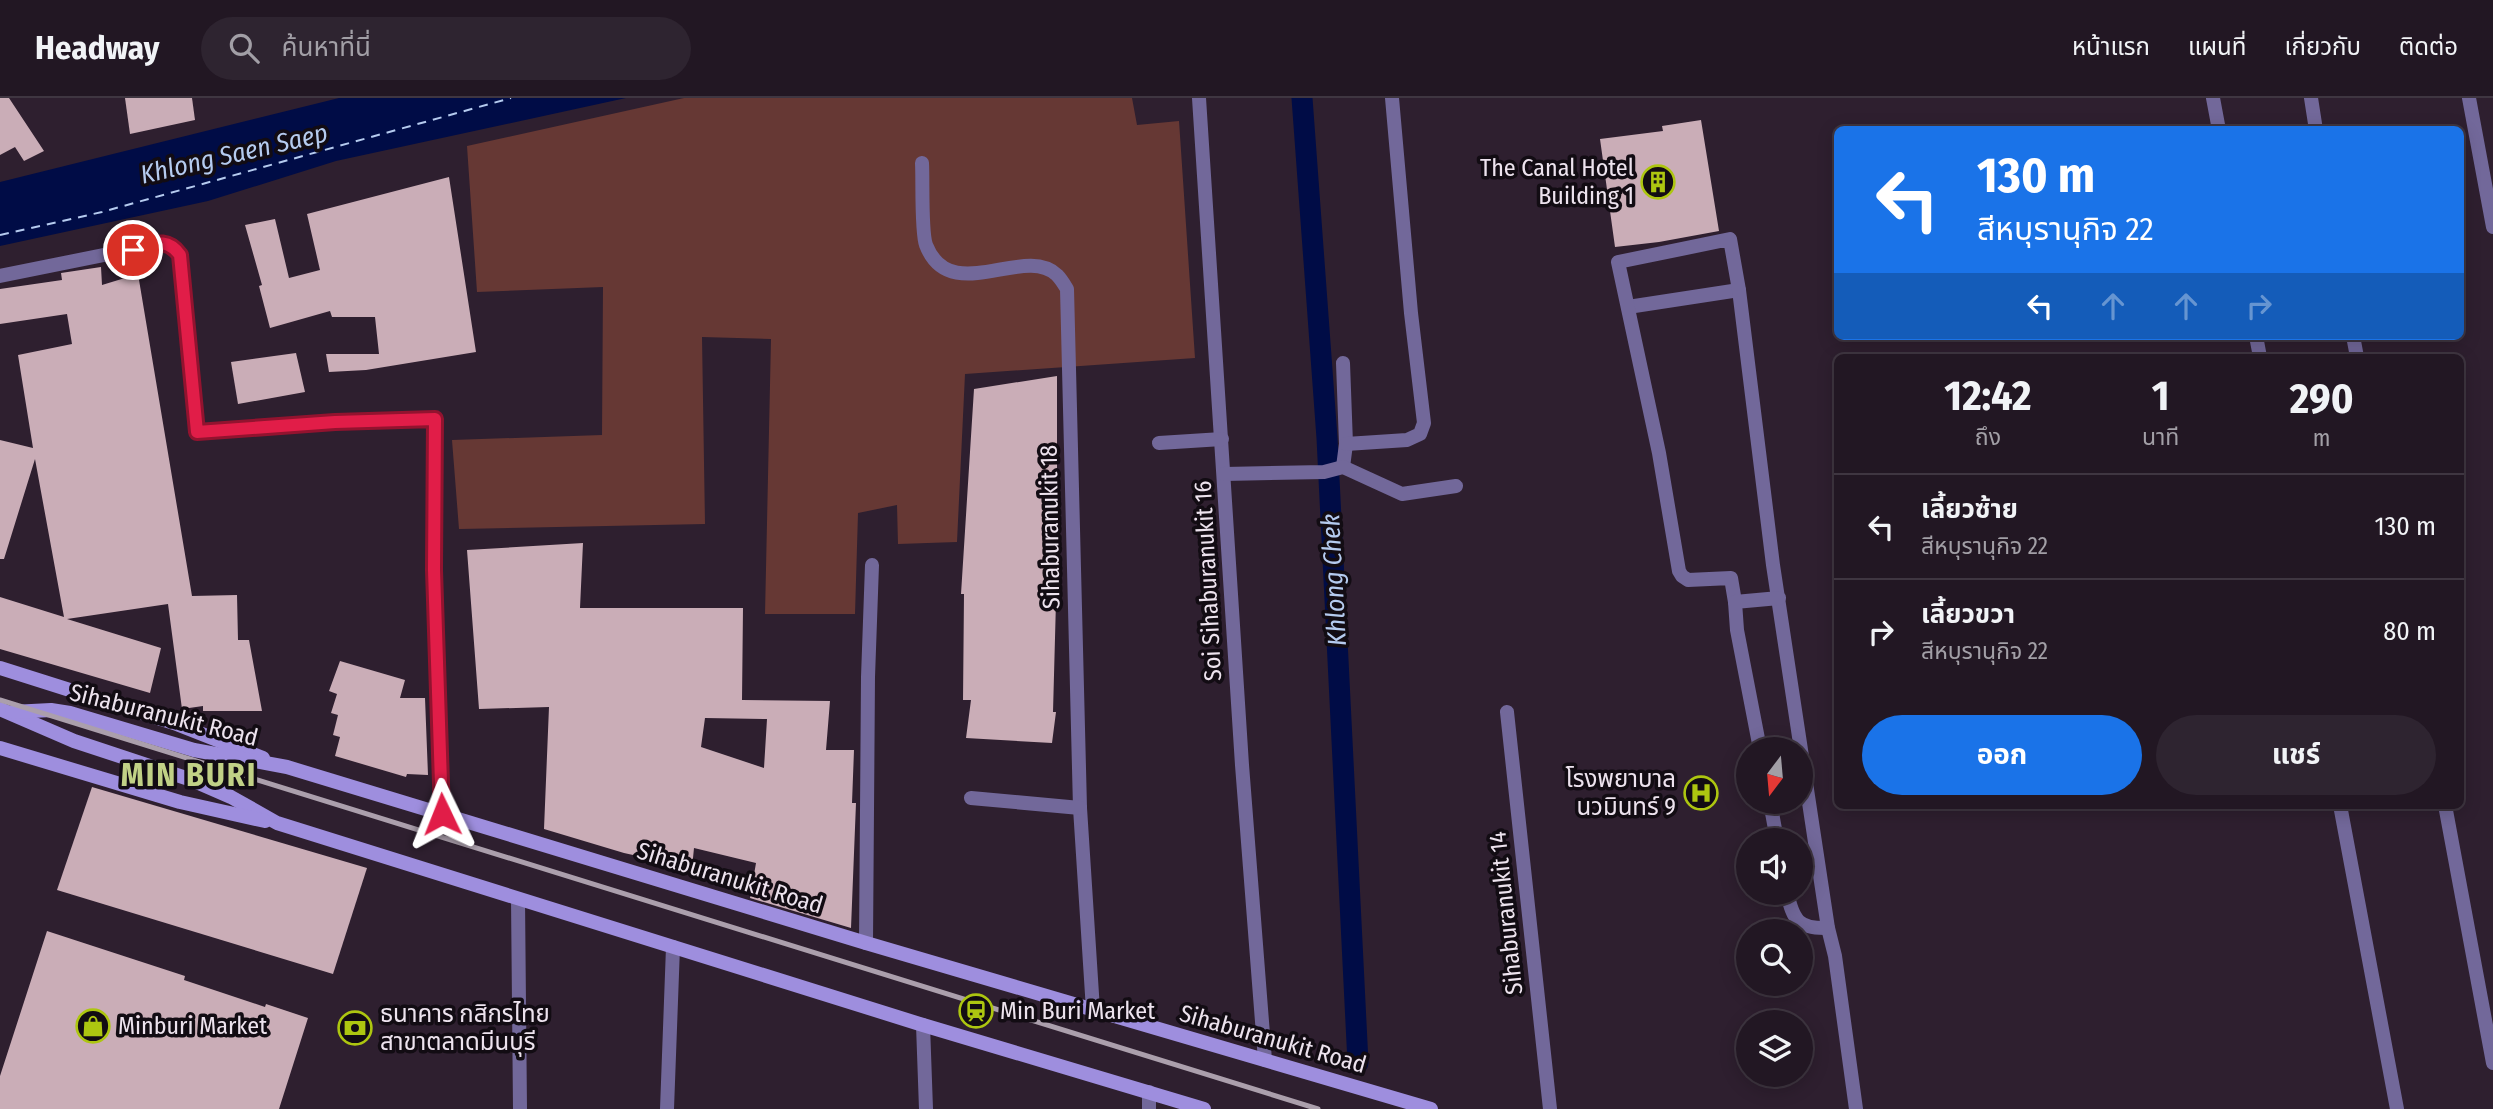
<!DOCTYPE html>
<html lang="th">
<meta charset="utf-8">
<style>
:root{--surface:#221723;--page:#2e2430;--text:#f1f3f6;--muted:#a29fa6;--line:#3f3641;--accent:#1a73e8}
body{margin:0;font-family:"Fira Sans Condensed","Noto Sans Thai",sans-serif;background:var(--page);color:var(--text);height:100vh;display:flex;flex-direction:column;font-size:26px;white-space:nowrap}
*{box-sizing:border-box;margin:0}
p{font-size:23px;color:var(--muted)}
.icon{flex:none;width:38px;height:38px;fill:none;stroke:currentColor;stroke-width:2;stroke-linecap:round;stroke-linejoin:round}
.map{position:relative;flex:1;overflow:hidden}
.details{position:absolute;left:1834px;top:256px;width:630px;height:455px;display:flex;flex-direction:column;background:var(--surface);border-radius:10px;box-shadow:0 4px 18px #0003,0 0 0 2px var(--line)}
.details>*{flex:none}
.hud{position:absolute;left:1834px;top:28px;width:630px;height:214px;border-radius:10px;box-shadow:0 4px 18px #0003,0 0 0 2px var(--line);background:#1a73e8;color:#fff;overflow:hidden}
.needle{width:46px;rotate:196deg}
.buttons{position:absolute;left:1736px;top:639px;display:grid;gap:14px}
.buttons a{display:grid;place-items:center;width:77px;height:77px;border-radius:50%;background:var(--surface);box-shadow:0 4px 18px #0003,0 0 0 2px var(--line);font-size:35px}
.pin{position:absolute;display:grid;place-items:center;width:60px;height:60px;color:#fff;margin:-30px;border:4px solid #fff;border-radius:50%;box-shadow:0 2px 7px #0007}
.me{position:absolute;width:77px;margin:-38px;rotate:358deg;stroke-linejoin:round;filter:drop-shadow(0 0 5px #0008)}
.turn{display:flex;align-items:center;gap:24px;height:147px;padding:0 28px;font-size:32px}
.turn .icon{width:91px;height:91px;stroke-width:2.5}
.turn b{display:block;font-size:49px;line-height:60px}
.lanes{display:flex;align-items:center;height:66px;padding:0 28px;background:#0003;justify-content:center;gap:35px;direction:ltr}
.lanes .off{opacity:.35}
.eta{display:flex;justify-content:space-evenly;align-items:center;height:119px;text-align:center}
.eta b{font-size:42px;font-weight:700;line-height:49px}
.button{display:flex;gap:14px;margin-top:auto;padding:14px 28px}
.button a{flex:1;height:80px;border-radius:42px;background:var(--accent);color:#fff;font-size:28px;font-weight:700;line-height:80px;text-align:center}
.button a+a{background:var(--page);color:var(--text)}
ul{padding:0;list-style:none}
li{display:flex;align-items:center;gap:21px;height:105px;padding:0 28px;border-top:2px solid var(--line)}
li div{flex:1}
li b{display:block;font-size:26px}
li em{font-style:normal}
header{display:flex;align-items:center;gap:42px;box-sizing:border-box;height:98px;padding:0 35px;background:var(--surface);border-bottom:2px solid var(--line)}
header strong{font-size:33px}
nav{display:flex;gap:38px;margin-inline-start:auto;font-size:24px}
.search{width:490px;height:63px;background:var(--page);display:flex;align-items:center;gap:18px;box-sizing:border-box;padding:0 24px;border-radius:38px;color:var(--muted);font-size:26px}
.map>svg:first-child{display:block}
.green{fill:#663834}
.water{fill:#000c46}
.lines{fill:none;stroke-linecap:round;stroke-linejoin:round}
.canal{stroke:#000c46;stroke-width:21}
.ferry{stroke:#b5cbef;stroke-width:2;stroke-dasharray:9 7;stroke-linecap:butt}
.building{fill:#caadb7;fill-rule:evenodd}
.street{stroke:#72689a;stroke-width:14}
.secondary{stroke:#9e8ede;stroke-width:14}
.rail{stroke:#ab9fac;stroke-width:5}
.route-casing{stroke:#92132f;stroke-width:18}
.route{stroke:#e11d48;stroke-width:12}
.labels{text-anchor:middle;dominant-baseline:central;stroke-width:7;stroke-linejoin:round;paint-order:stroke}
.poi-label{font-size:24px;fill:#ede3ee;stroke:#120c13;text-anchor:start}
.street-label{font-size:24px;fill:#ede3ee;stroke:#120c13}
.water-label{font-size:26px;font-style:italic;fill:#b5cbef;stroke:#120c13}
.district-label{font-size:32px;font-weight:bold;letter-spacing:2px;fill:#c1d186;stroke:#120c13}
</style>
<header>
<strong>Headway</strong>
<div class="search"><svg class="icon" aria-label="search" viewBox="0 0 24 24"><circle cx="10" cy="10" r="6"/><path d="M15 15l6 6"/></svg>ค้นหาที่นี่</div>
<nav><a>หน้าแรก</a><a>แผนที่</a><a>เกี่ยวกับ</a><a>ติดต่อ</a></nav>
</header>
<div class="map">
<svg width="2493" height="1011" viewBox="0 0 2493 1011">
<rect width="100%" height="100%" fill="#2e1f2f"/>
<polygon class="green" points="684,0 1132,0 1137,27 1179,23 1195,260 965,276 957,444 898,446 897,407 858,415 855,516 765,516 771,241 702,239 705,426 459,431 452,342 602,337 603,189 477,194 467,48"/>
<polygon class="water" points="339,0 626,0 336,63 208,103 0,148 0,84"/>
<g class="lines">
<polyline class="canal" points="1302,0 1327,340 1358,965"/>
<polyline class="ferry" points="0,137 102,114 511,0"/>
</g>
<g class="building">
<polygon points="0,0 9,0 44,53 24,63 15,49 0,57"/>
<polygon points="125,0 192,0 195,22 130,36"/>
<polygon points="1701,22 1719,133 1659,144 1615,149 1600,41 1663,33 1662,28"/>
<polygon points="449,79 476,254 366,272 329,274 326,256 379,256 375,219 332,219 330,213 270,230 259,188 262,187 245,127 275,121 289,180 320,172 307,116"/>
<polygon points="101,169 102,187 138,176 192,498 237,497 238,542 249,542 262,613 203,613 203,608 182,611 168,506 67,521 161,550 150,595 0,551 0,499 64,519 35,361 4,461 0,461 0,342 33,350 18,257 72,246 67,216 0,226 0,191 62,182 61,175"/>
<polygon points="296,255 305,294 238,306 231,264"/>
<polygon points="1057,278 1057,460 1055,460 1056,503 1053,614 1056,614 1052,645 966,640 971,602 963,602 964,496 961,496 974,291"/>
<path d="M 583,445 L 580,510 L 743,510 L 742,602 L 830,603 L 826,652 L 854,652 L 852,705 L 856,705 L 851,830 L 750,800 L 756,765 L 694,750 L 692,770 L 624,755 L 544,731 L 549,609 L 479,611 L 467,452 ZM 705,620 L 767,621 L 764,670 L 701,649 Z"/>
<polygon points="340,563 405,582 400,600 425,600 428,677 407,676 406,679 335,658 340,639 333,637 338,617 331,615 337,596 329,593"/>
<polygon points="92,689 367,770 333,876 57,792"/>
<polygon points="47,833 185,878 184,882 265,909 266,906 308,920 279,1011 0,1011 0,978"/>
</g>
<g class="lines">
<g class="street">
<polyline points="1199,0 1242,667 1265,962"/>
<polyline points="2213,0 2219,32"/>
<polyline points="2311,0 2316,32"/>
<polyline points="2469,0 2493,129"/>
<path d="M 922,65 C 923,82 921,134 926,147 C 950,209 1024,146 1057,177 C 1061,181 1064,186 1067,191 L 1080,710 L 1093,912"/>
<polyline points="0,178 163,145 173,148 180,157 197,334 335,324 435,321 434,472 442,715"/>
<polyline points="1628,209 1739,192"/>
<polyline points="2256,238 2260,259"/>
<polyline points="2353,238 2357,259"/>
<polyline points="1343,265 1346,346 1343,369"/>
<polyline points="1159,345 1222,341"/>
<polyline points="1346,346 1407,342 1420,336 1424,325 1411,215 1392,0"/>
<polyline points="1224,376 1324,374 1343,369 1402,396 1456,388"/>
<polyline points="1735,504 1731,480 1688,482 1682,478 1679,473 1659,355 1618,164 1730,141 1739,192 1773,467 1828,830 1835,858 1856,1011"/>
<polyline points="1507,614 1550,1011"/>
<polyline points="1760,651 1737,532 1735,504 1779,500"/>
<polyline points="971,700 1080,710"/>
<polyline points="1770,704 1777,742"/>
<polyline points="2340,707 2397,1011"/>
<polyline points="2445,707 2493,965"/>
<path d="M 1787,794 C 1793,823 1799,831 1828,830"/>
<polyline points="518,801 520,1011"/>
<polyline points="866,845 868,579 872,467"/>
<polyline points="923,927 926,1011"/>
<polyline points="1149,994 1149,1011"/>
<polyline points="667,1011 673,849"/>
</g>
<g class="secondary">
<polyline points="0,570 174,625 263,660"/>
<polyline points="0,611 74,643 192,682 231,699 277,725 923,927 1204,1011"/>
<polyline points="12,614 51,612 70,615 194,652 287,669 866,845 1431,1011"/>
<polyline points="0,650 180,704 265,723"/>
</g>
<polyline class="rail" points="0,602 1318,1011"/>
</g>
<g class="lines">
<defs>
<path id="route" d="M 133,152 C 153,147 166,138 180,157 L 197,334 L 335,324 L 435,321 L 434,472 L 442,716"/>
</defs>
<use href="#route" class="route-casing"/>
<use href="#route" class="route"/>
</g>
<defs>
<symbol id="building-ring" viewBox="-11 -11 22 22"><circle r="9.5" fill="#120c13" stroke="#adc610" stroke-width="1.5"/><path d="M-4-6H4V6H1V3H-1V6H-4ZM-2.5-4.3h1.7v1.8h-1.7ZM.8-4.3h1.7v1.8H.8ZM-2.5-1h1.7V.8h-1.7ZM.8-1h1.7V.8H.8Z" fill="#adc610"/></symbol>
<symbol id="hospital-ring" viewBox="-11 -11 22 22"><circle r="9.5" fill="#120c13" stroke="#adc610" stroke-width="1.5"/><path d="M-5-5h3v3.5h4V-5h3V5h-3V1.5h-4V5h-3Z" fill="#adc610"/></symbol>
<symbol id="station-ring" viewBox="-11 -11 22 22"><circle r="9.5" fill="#120c13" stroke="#adc610" stroke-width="1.5"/><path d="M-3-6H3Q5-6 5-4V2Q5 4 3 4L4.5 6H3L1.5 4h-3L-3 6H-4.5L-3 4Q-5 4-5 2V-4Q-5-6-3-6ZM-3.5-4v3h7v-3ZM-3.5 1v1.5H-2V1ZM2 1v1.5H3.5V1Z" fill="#adc610"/></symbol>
<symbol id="shop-ring" viewBox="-11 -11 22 22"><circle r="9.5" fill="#120c13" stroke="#adc610" stroke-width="1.5"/><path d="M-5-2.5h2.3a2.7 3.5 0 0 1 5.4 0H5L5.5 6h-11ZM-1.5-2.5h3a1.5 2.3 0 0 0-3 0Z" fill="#adc610"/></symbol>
<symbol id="bank-ring" viewBox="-11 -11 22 22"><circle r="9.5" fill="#120c13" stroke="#adc610" stroke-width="1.5"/><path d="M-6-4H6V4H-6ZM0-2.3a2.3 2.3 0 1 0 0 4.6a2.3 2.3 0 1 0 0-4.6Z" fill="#adc610"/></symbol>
</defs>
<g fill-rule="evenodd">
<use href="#building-ring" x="1639" y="65" width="38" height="38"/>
<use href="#hospital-ring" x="1682" y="676" width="38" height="38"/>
<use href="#station-ring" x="957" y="894" width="38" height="38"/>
<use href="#shop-ring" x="74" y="909" width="38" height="38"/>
<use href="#bank-ring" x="336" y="911" width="38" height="38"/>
</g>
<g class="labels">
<g class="poi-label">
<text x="1634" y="70" text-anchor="end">The Canal Hotel<tspan x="1634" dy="28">Building 1</tspan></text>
<text x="1676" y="681" text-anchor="end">โรงพยาบาล<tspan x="1676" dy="28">นวมินทร์ 9</tspan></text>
<text x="1000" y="913">Min Buri Market</text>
<text x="380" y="916">ธนาคาร กสิกรไทย<tspan x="380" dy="28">สาขาตลาดมีนบุรี</tspan></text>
<text x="118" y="928">Minburi Market</text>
</g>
<g class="street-label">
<text transform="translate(1050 429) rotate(-91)">Sihaburanukit 18</text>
<text transform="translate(1208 483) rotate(-93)">Soi Sihaburanukit 16</text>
<text transform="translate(164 617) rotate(14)">Sihaburanukit Road</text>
<text transform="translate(730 780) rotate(17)">Sihaburanukit Road</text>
<text transform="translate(1506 815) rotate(-96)">Sihaburanukit 14</text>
<text transform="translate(1273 941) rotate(16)">Sihaburanukit Road</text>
</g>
<g class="water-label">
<text transform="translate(234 56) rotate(-13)">Khlong Saen Saep</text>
<text transform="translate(1334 482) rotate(-93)">Khlong Chek</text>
</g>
<g class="district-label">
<text x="189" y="677">MIN BURI</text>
</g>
</g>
</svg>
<div class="buttons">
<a><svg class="needle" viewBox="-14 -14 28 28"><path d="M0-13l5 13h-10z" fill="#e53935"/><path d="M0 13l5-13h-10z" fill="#a29fa6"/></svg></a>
<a><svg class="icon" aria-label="sound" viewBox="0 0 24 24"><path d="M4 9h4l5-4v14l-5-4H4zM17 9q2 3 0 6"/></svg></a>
<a><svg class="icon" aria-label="search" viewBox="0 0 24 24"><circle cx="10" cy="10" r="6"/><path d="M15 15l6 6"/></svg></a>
<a><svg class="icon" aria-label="layers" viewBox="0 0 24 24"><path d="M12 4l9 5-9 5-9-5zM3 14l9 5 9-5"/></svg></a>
</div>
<div class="pin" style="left:133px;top:152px;background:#d93025"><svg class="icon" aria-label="arrive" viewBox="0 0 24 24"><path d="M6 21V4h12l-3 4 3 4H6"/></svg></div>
<svg class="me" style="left:442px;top:716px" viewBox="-20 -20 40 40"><path d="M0-17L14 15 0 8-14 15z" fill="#e11d48" stroke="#fff" stroke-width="4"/></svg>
<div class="hud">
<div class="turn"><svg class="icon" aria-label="left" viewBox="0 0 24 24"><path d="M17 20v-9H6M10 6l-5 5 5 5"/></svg><div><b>130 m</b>สีหบุรานุกิจ 22</div></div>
<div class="lanes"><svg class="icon" aria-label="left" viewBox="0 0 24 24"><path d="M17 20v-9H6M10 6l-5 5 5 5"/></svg><svg class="icon off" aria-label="ahead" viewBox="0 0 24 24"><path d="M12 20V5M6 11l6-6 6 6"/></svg><svg class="icon off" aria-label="ahead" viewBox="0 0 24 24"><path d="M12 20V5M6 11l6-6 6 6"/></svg><svg class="icon off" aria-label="right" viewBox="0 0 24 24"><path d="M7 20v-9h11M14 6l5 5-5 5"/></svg></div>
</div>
<section class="details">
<div class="eta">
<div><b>12:42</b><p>ถึง</p></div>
<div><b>1</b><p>นาที</p></div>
<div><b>290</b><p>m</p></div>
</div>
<ul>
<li><svg class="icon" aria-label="left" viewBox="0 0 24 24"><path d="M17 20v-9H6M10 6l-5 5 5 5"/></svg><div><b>เลี้ยวซ้าย</b><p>สีหบุรานุกิจ 22</p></div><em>130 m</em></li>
<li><svg class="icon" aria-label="right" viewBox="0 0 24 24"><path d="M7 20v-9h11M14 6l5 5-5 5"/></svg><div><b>เลี้ยวขวา</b><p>สีหบุรานุกิจ 22</p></div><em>80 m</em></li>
</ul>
<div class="button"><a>ออก</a><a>แชร์</a></div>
</section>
</div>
